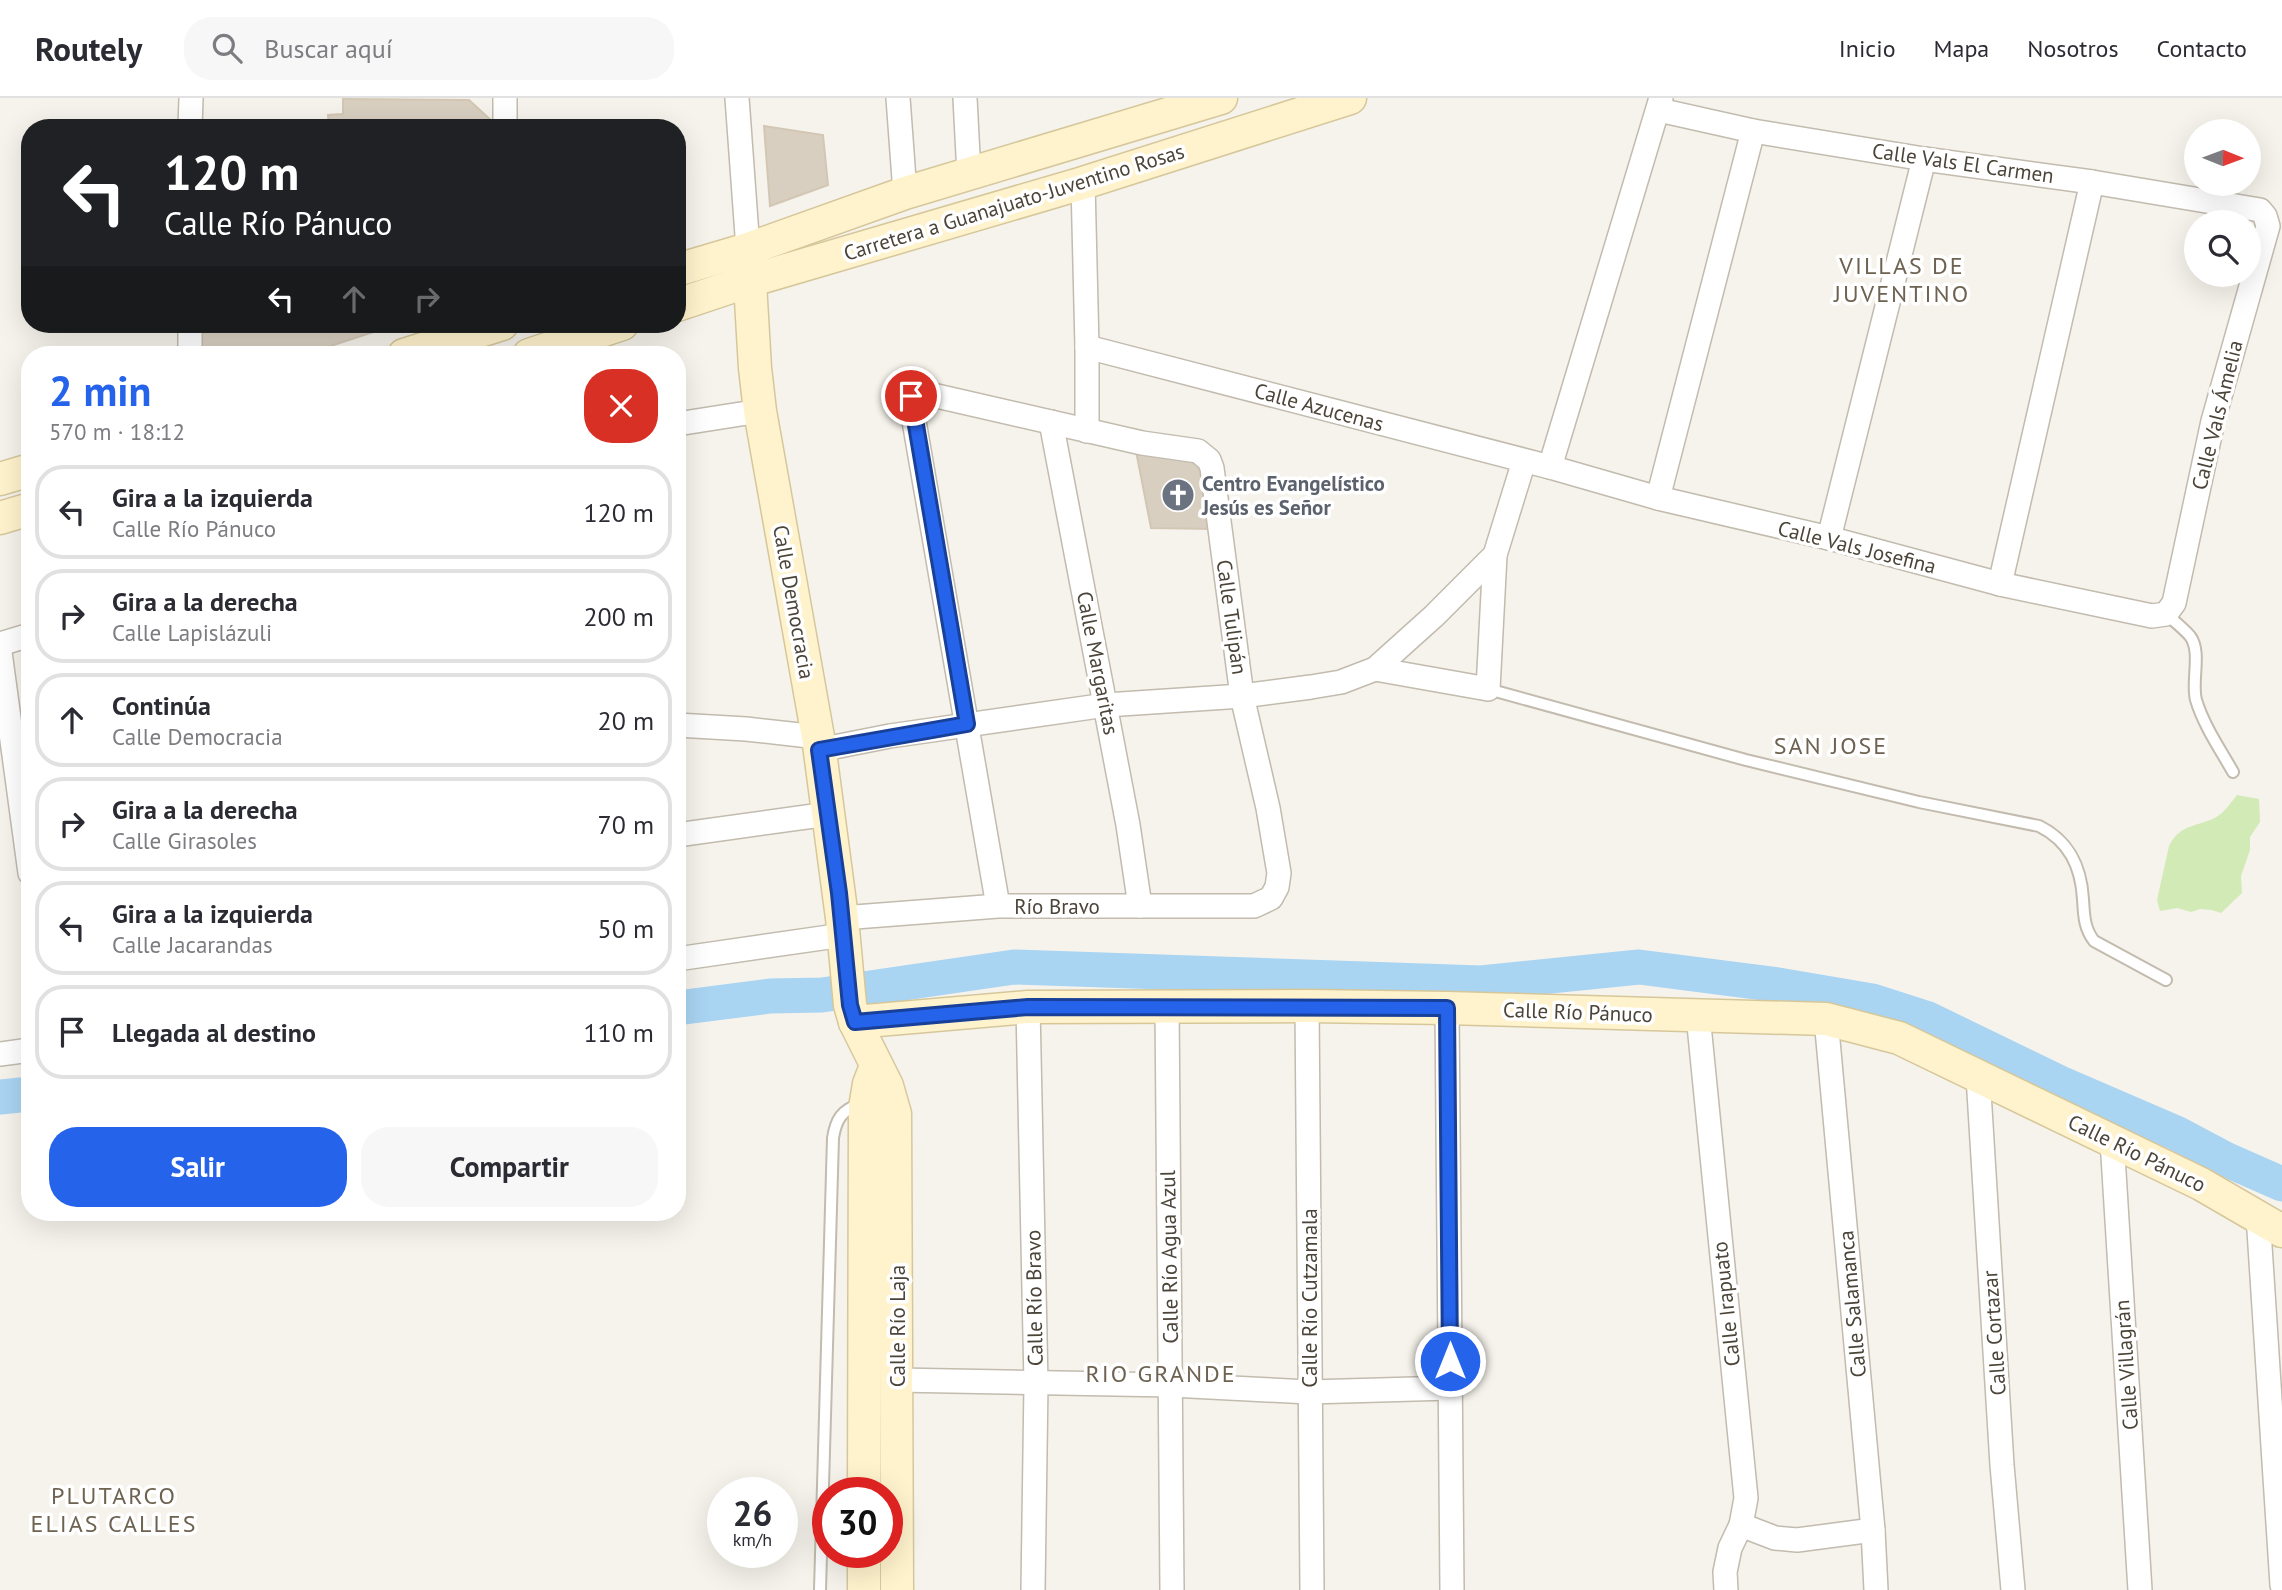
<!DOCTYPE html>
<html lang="es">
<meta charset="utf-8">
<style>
:root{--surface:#fff;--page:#f7f7f7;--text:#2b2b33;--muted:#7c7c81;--line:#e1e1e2;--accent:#2563eb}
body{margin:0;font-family:"PT Sans",sans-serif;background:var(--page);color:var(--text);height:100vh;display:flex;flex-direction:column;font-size:26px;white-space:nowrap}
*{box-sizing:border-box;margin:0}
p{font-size:23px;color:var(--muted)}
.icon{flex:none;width:38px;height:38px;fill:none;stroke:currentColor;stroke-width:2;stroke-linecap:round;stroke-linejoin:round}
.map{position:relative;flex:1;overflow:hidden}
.side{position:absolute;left:21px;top:248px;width:665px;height:875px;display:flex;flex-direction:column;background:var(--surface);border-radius:28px;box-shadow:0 7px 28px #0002}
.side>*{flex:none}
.guide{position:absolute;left:21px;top:21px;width:665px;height:214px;border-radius:28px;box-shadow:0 7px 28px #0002;background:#202124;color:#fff;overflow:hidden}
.needle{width:46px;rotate:91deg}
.buttons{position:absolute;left:2184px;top:21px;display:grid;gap:14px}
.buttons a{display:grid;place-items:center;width:77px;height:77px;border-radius:50%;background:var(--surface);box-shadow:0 7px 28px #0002;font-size:35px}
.speed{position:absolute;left:707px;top:1379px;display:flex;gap:14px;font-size:35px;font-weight:700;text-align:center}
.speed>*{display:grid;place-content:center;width:91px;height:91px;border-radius:50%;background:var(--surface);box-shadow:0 7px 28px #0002;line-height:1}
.speed small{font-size:18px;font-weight:400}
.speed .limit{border:10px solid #d22;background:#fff;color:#111}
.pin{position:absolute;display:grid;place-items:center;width:60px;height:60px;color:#fff;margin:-30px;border:4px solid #fff;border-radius:50%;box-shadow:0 2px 7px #0007}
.me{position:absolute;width:77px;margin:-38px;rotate:0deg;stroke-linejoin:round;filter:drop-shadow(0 0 5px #0008)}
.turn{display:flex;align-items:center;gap:24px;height:147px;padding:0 28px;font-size:32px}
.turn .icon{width:91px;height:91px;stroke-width:2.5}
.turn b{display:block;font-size:49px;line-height:60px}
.lanes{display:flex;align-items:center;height:66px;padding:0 28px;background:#0003;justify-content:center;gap:35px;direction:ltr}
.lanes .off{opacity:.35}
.round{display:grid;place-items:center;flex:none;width:74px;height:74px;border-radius:28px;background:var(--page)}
.summary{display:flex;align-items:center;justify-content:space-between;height:119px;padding:0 28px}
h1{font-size:42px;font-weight:600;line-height:52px;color:var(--accent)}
.primary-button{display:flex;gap:14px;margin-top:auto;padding:14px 28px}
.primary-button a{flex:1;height:80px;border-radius:28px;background:var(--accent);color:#fff;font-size:28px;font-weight:600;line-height:80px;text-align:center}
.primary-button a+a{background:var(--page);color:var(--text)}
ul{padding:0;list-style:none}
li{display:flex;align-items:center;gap:21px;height:94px;margin:0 14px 10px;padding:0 14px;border:4px solid var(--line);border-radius:28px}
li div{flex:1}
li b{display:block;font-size:26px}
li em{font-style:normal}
header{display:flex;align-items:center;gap:42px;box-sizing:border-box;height:98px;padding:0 35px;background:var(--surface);border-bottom:2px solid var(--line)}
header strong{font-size:33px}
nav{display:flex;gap:38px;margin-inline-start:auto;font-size:24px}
.search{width:490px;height:63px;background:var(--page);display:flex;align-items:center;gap:18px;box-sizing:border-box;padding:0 24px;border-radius:28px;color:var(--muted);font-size:26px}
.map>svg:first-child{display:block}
.green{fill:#d2eab5}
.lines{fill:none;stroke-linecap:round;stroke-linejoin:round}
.river{stroke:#a9d4f2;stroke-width:35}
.building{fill:#d8cfc1;stroke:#d3c7b4;stroke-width:2}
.lane-casing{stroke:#c2bbae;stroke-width:14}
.street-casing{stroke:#c2bbae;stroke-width:26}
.secondary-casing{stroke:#d6c79b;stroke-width:35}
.lane{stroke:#fff;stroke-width:10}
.street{stroke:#fff;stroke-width:23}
.secondary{stroke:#fff3cd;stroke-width:32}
.route-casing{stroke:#184099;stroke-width:18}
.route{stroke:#2563eb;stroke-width:12}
.labels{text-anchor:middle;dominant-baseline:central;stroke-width:7;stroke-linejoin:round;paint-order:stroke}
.street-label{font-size:21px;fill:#4b4439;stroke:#fff}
.worship-label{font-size:21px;font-weight:bold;fill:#5b616d;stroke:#fff;text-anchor:start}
.quarter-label{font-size:24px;letter-spacing:2px;fill:#6e6250;stroke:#fff}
</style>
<header>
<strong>Routely</strong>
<div class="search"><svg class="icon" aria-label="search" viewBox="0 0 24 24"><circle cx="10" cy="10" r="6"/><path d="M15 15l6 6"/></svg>Buscar aquí</div>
<nav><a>Inicio</a><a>Mapa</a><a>Nosotros</a><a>Contacto</a></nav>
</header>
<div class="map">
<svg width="2282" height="1492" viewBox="0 0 2282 1492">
<rect width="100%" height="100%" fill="#f6f3ec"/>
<path class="green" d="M 2237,697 L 2259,701 L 2260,724 L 2250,739 L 2250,752 L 2241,778 L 2242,795 L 2221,815 L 2212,812 L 2200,811 L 2191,814 L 2177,810 L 2160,813 L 2157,802 L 2169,748 C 2182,722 2204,730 2222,715 C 2227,710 2232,703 2237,697 Z"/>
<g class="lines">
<g class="river">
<polyline points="677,910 770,898 822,897 1014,869 1481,885 1639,869 1778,887 1872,903 1928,921 2060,985 2176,1035 2225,1061 2282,1086"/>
<polyline points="0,999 30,996"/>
</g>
</g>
<g class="building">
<polygon points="343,1 469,2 494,25 494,30 329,30 328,17 343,16"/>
<polygon points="764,28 823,37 828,87 770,108"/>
<polygon points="198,226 398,226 303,257 198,257"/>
<polygon points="1135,348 1206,364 1215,431 1151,430"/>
</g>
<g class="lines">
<defs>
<g id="lane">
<path d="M 2166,516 C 2174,523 2183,530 2190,538 C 2202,554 2191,583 2196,602 C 2204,628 2220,651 2233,674"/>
<path d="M 1488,591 L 1746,662 L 1919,704 L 2039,728 C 2069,743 2081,768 2083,801 C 2084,817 2084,830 2094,843 L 2166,882"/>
<path d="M 820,1492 L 833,1040 C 836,1021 842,1012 860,1006"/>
</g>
<g id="street">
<polyline points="505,0 505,30"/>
<polyline points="737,0 748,151"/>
<polyline points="898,0 905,95"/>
<polyline points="965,0 969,77"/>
<polyline points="190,30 191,0"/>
<polyline points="1083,85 1087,249 1087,333"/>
<polyline points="1087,249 1550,369 1658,400 1829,440 2000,486 2152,518 2166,516 2174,505 2213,323 2268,128 2265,118 2260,112 2092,84 1924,61 1753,33 1659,12"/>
<polyline points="190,257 190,226"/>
<polyline points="1051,324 1128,727 1140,808"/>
<polyline points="677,326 760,313"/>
<polyline points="1550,369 1661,0"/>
<polyline points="1658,400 1753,33"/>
<polyline points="1829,440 1924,61"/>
<polyline points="2000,486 2092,84"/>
<polyline points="0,546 30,537"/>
<polyline points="0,554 30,775"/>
<polyline points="1375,571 1488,591 1495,457"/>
<polyline points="677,627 746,631 818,639"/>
<polyline points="819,652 890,638 1106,607 1242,598 1311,589 1341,584 1375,571 1434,518 1495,457 1524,363"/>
<polyline points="677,737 828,716"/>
<polyline points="842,820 998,808 1254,808 1271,800 1277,789 1279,775 1268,710 1242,598 1212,370 1209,362 1198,353 1142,345 915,293 911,295 910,300 998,808"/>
<polyline points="677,861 843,837"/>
<polyline points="1307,908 1312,1492"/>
<polyline points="1028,909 1036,1286 1033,1492"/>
<polyline points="1167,909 1172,1492"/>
<polyline points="1447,910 1452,1492"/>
<polyline points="1698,917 1746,1400 1741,1427 1730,1450 1725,1474 1726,1492"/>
<polyline points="1826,921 1873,1432 1876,1492"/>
<polyline points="0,956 30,952"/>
<polyline points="1978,978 2002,1367 2013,1492"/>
<polyline points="2112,1042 2140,1492"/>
<polyline points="2258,1117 2282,1487"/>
<polyline points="897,1282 1171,1287 1309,1294 1450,1290"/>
<polyline points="1741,1427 1775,1440 1797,1442 1873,1432"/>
</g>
<g id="secondary">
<polyline points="748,151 755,270 760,313 818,639 842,820 850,907 855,924 887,988 895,1016 897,1492"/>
<polyline points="677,172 748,151 905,95 1221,0"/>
<polyline points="677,207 749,183 1083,85 1350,0"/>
<polyline points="404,257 502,226"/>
<polyline points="529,257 622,226"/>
<polyline points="0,381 30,372"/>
<polyline points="0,420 30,411"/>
<polyline points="855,924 1028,909 1307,908 1447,910 1826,921 1899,940 2201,1086 2282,1133"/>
<polyline points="864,1395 865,1010 869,986 876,968"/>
<polyline points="864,1492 864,1454"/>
</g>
</defs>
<use href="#lane" class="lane-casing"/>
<use href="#street" class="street-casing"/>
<use href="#secondary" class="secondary-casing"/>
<use href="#lane" class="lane"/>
<use href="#street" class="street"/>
<use href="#secondary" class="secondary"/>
</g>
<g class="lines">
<defs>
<polyline id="route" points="911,298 967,626 819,652 839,795 850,907 855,924 1028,909 1447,910 1450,1263"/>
</defs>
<use href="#route" class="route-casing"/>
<use href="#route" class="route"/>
</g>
<defs>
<symbol id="church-disc" viewBox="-11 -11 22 22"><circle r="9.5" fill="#6b7280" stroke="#fff"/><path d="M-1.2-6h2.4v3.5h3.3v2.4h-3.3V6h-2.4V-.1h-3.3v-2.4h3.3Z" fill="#fff"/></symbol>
</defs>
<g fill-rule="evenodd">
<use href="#church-disc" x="1159" y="378" width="38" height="38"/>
</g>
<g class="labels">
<g class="street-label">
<text transform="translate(1963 65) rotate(8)">Calle Vals El Carmen</text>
<text transform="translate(1014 104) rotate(-17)">Carretera a Guanajuato-Juventino Rosas</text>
<text transform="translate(1319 309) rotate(15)">Calle Azucenas</text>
<text transform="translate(2217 317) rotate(-76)">Calle Vals Ámelia</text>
<text transform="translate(1857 449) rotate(14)">Calle Vals Josefina</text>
<text transform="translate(794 504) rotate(80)">Calle Democracia</text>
<text transform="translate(1232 519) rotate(82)">Calle Tulipán</text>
<text transform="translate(1098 565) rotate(79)">Calle Margaritas</text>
<text x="1057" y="808">Río Bravo</text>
<text transform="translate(1578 914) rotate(2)">Calle Río Pánuco</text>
<text transform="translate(2137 1055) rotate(26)">Calle Río Pánuco</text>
<text transform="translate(1169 1159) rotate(-91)">Calle Río Agua Azul</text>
<text transform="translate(1034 1200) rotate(-91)">Calle Río Bravo</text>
<text transform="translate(1309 1200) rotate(-90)">Calle Río Cutzamala</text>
<text transform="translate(1726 1206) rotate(-96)">Calle Irapuato</text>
<text transform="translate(1852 1206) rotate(-95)">Calle Salamanca</text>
<text transform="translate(897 1228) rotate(-90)">Calle Río Laja</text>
<text transform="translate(1994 1235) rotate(-94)">Calle Cortazar</text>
<text transform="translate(2126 1267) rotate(-94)">Calle Villagrán</text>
</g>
<g class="worship-label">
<text x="1202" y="385">Centro Evangelístico<tspan x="1202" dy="24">Jesús es Señor</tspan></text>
</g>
<g class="quarter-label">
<text x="1902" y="167">VILLAS DE<tspan x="1902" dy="28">JUVENTINO</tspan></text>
<text x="1831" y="647">SAN JOSE</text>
<text x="1161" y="1275">RIO GRANDE</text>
<text x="114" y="1397">PLUTARCO<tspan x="114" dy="28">ELIAS CALLES</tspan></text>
</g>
</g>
</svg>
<div class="buttons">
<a><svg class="needle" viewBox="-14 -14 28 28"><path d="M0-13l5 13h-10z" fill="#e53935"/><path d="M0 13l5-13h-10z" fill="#7c7c81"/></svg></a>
<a><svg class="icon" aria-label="search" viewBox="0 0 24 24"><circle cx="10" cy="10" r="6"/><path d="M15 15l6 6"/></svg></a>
</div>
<div class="speed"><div>26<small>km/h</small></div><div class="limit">30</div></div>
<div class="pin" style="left:911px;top:298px;background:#d93025"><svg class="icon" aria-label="arrive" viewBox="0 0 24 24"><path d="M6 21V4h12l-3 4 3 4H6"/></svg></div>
<svg class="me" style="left:1450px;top:1263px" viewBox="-20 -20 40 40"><circle r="17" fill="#2563eb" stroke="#fff" stroke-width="3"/><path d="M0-11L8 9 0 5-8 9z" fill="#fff"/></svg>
<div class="guide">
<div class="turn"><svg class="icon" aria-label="left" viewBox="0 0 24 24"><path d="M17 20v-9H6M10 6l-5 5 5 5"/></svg><div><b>120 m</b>Calle Río Pánuco</div></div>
<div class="lanes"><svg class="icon" aria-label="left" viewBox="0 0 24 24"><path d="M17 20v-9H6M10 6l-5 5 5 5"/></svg><svg class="icon off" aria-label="ahead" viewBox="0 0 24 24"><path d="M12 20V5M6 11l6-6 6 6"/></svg><svg class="icon off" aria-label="right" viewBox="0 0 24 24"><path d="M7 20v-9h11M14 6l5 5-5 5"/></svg></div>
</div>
<section class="side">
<div class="summary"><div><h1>2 min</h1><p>570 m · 18:12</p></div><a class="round" style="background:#d93025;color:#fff"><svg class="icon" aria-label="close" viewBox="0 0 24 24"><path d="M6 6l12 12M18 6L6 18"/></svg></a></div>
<ul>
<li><svg class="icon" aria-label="left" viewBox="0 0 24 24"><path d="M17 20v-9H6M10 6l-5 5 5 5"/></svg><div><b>Gira a la izquierda</b><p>Calle Río Pánuco</p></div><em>120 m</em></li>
<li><svg class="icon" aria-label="right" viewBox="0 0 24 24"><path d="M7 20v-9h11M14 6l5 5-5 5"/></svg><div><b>Gira a la derecha</b><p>Calle Lapislázuli</p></div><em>200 m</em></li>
<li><svg class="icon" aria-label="ahead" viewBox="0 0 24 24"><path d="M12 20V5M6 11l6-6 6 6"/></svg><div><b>Continúa</b><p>Calle Democracia</p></div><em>20 m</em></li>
<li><svg class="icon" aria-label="right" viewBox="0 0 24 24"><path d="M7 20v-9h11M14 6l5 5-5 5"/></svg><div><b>Gira a la derecha</b><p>Calle Girasoles</p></div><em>70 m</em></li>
<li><svg class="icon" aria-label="left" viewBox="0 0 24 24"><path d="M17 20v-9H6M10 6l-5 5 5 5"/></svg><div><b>Gira a la izquierda</b><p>Calle Jacarandas</p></div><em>50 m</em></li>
<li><svg class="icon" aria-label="arrive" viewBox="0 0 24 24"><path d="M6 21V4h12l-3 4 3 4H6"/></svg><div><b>Llegada al destino</b></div><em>110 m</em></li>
</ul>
<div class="primary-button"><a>Salir</a><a>Compartir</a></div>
</section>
</div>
